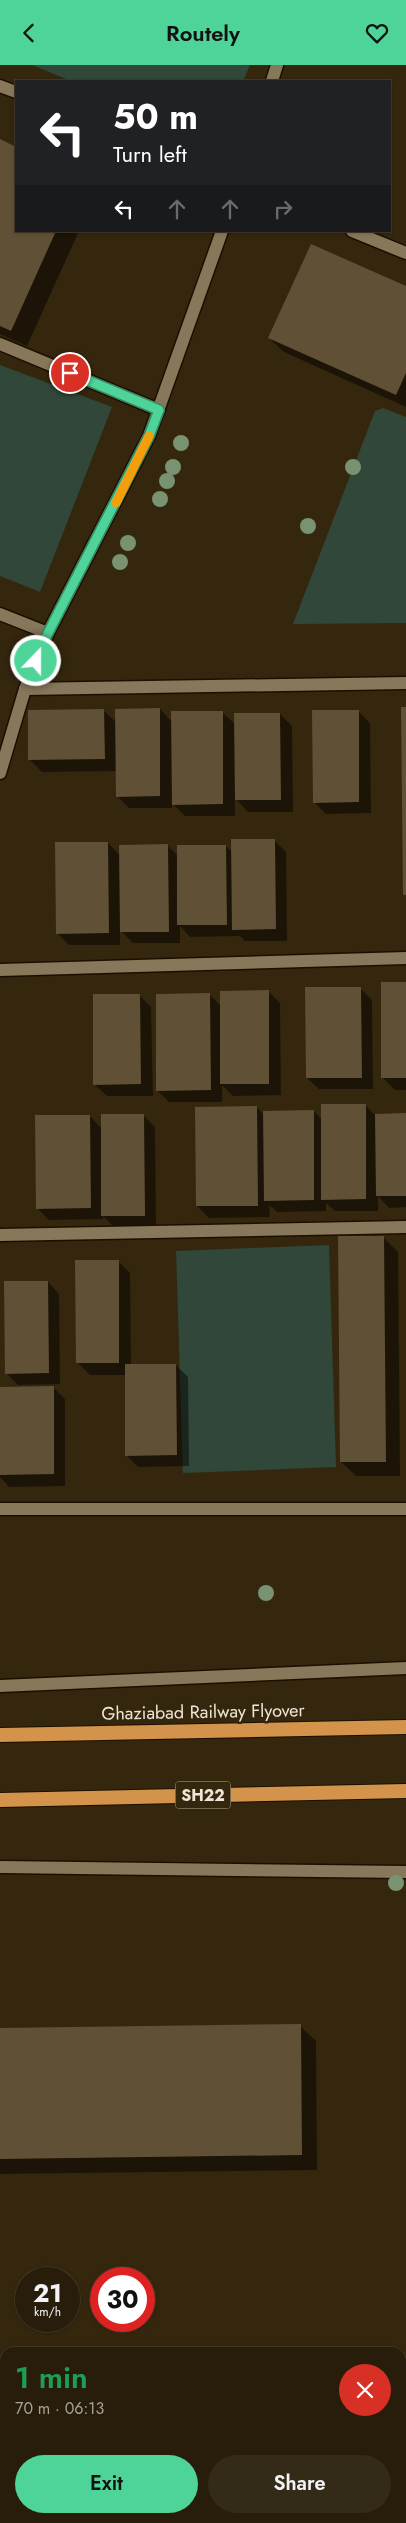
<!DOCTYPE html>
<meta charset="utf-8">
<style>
:root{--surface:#281d0a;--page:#342a18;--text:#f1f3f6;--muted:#a5a29c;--line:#443b2b;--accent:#4ed399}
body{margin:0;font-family:Jost,sans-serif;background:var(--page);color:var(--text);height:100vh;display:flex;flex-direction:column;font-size:19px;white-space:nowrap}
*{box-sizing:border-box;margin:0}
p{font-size:16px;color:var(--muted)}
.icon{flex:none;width:28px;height:28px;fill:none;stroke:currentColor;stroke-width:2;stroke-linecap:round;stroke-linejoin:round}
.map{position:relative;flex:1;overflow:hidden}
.panel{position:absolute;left:0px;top:2282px;width:406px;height:176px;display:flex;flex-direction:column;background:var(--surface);border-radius:15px 15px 0 0;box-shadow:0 1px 4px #0004,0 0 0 1px var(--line)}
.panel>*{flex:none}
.banner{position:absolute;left:15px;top:15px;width:376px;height:152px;border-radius:0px;box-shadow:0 1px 4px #0004,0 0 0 1px var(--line);background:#202124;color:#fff;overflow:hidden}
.speed{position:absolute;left:15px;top:2202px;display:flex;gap:10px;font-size:25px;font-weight:700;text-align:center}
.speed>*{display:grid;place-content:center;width:65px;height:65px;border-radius:50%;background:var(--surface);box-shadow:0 1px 4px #0004,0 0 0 1px var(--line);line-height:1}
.speed small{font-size:12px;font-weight:400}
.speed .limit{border:8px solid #d22;background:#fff;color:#111}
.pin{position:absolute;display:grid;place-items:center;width:42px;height:42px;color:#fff;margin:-21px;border:2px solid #fff;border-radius:50%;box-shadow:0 1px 5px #0007}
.me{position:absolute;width:55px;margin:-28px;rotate:22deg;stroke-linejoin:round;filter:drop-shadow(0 0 4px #0008)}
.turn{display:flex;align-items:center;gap:18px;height:105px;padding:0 15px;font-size:22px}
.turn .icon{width:65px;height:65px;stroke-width:2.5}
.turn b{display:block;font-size:35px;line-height:42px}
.lanes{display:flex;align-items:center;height:48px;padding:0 15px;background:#0003;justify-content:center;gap:25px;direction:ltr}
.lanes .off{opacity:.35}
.round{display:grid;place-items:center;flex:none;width:52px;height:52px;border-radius:26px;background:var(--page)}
.head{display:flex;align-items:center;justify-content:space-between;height:85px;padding:0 15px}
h1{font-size:30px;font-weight:600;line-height:38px;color:#1e9e55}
.action{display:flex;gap:10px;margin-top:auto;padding:10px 15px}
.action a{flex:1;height:58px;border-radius:30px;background:var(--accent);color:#111;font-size:20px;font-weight:600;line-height:58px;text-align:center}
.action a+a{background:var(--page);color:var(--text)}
header{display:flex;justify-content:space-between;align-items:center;height:65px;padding:0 15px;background:var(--accent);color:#111;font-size:22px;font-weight:600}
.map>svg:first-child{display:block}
.green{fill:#304739}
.shadow{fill:#0007}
.building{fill:#605035}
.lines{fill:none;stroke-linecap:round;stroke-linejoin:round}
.service-casing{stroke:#1d0f00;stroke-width:15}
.minor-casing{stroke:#1d0f00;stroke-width:15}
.tertiary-casing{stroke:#1d0f00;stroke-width:15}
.trunk-casing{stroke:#1d0f00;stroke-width:16}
.service{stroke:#87775b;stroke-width:12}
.minor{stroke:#87775b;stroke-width:12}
.tertiary{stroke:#87775b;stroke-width:12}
.trunk{stroke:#d4934a;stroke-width:14}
.tree{fill:#789272}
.route-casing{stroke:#338963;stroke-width:12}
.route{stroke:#4ed399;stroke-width:9}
.slow{stroke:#f59e0b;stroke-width:9}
.labels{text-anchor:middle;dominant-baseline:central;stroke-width:5;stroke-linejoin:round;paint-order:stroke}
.shield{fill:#35270d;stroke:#b7ad9a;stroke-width:1}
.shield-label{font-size:16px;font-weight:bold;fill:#efe6d7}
.street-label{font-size:18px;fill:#efe6d7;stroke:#35270d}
</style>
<header><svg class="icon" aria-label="back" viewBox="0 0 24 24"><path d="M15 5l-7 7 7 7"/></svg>Routely<svg class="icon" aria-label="heart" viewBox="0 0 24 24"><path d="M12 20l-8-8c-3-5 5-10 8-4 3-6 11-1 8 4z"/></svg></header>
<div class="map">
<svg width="406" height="2458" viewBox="0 0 406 2458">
<rect width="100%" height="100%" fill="#35270d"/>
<g class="green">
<polygon points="32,0 250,0 243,16 71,16"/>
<polygon points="0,300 112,342 40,527 0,511"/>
<polygon points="383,343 406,352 406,558 293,559 375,346"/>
<polygon points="329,1180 336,1402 183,1408 176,1186"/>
</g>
<g class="shadow">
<polygon points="0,76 16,83 16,166 79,166 27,281 0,269"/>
<polygon points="406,223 406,342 284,287 269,273"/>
<polygon points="160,644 172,657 222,647 236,660 280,649 292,661 293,747 248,747 235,733 235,751 185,751 172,738 172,743 129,743 117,731 117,706 42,707 30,695 104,646 117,658"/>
<polygon points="358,646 370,658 371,748 326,749 314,737"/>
<polygon points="274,775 286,787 287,876 245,876 240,871 190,872 180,861 180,878 133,878 120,865 120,880 69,880 57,868 108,778 120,790 167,780 178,791 226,781 232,787"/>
<polygon points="406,918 406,1025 395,1025 383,1013"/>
<polygon points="360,923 372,935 373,1024 319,1024 307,1013"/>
<polygon points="268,926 280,938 281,1030 233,1031 222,1020 222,1037 169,1037 157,1025 209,929 221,941"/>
<polygon points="139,930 151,942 153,1031 107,1031 95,1020"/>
<polygon points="365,1040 375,1050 406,1049 406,1142 389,1143 378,1131 378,1146 335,1146 326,1138 326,1146 277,1147 269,1140 270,1152 209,1153 197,1141 257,1042 264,1050 314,1046 322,1055"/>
<polygon points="143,1050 155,1062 156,1162 115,1163 103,1151 103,1154 49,1155 37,1143 90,1051 102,1064"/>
<polygon points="383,1172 398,1187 400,1411 356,1411 341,1397"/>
<polygon points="118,1196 130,1208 131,1300 176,1300 188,1312 189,1401 138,1402 126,1390 126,1310 90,1310 78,1298"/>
<polygon points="48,1217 59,1229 60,1319 18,1320 6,1308"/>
<polygon points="53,1322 65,1334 65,1421 9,1422 0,1412 0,1323"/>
<polygon points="300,1961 316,1976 317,2105 0,2109 0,1965"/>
</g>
<g class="building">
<polygon points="0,74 16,82 16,166 56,166 11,266 0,261"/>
<polygon points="311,179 406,221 406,308 396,330 268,273"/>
<polygon points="401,642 406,642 406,830 403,830"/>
<polygon points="160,643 160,731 116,732 115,644"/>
<polygon points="104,644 105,694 28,695 28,645"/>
<polygon points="312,645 359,645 359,737 313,738"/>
<polygon points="171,646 223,646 223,739 172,740"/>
<polygon points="234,648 280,648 281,735 235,735"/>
<polygon points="231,774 275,774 276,864 232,865"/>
<polygon points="55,777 108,777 109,868 56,869"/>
<polygon points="168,779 169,867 120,867 119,780"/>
<polygon points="177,780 226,780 227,860 177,860"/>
<rect x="381" y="917" width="25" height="96"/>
<polygon points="305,922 361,922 362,1013 306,1013"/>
<polygon points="269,925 269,1019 220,1019 220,926"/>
<polygon points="210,928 211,1025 156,1026 156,929"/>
<polygon points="93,929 140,929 141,1019 93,1020"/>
<polygon points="321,1039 366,1039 366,1134 321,1135"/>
<polygon points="257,1041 258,1141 196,1141 195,1042"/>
<polygon points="314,1045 314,1135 264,1136 263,1046"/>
<polygon points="406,1048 406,1131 376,1131 375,1049"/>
<polygon points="101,1049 144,1049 145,1151 101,1151"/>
<polygon points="35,1050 90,1050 91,1143 36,1144"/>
<polygon points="338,1171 384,1171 386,1397 340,1397"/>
<polygon points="75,1195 119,1195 119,1298 76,1298"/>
<polygon points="4,1216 48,1216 49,1308 5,1309"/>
<polygon points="125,1299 176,1299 177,1390 125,1391"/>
<polygon points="54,1321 54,1409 0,1410 0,1322"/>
<polygon points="301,1959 302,2090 0,2094 0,1963"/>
</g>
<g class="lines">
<defs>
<g id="service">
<polyline points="0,2325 5,2321"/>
<polyline points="401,2357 406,2357"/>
</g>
<g id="minor">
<polyline points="272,16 277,0"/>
<polyline points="0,21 16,27"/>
<polyline points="352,166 406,188"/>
<polyline points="0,279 159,345"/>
<polyline points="0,549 48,568"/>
<polyline points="25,624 406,618"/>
<polyline points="0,708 25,624 48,568 149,371 222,166"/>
<polyline points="0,905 406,893"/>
<polyline points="0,1170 406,1162"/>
<polyline points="0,1444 406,1444"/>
</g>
<g id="tertiary">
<polyline points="0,1621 406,1603"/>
<polyline points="0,1802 406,1807"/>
</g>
<g id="trunk">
<polyline points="0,1670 406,1662"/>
<polyline points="0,1735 406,1726"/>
</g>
</defs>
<use href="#service" class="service-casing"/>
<use href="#minor" class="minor-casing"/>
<use href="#tertiary" class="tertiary-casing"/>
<use href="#trunk" class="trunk-casing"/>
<use href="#service" class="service"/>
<use href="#minor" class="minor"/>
<use href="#tertiary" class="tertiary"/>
<use href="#trunk" class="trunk"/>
</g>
<g class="tree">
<circle cx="181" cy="378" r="8"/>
<circle cx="173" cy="402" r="8"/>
<circle cx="353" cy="402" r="8"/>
<circle cx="167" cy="416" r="8"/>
<circle cx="160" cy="434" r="8"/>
<circle cx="308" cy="461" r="8"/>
<circle cx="128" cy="478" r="8"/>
<circle cx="120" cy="497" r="8"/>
<circle cx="266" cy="1528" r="8"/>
<circle cx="396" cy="1818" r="8"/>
</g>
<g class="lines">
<defs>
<polyline id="route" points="36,596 48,568 149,371 159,345 70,308"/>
</defs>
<use href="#route" class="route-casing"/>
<use href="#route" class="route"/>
<polyline class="slow" points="116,438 149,371"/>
</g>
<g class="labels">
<rect class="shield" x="175.5" y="1716.5" width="55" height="27" rx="4"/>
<g class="shield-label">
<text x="203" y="1730">SH22</text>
</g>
<g class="street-label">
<text transform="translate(203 1647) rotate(-1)">Ghaziabad Railway Flyover</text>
</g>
</g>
</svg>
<div class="speed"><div>21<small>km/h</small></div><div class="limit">30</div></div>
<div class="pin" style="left:70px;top:308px;background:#d93025"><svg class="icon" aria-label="arrive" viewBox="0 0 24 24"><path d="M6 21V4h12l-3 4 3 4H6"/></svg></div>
<svg class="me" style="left:36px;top:596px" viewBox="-20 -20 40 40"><circle r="17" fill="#4ed399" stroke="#fff" stroke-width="3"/><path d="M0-11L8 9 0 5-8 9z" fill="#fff"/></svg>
<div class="banner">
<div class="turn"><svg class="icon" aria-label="left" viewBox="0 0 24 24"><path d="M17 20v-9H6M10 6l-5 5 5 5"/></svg><div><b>50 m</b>Turn left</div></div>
<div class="lanes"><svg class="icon" aria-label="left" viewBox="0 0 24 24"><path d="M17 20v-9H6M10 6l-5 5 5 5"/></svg><svg class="icon off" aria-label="ahead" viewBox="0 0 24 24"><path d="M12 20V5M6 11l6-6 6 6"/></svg><svg class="icon off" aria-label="ahead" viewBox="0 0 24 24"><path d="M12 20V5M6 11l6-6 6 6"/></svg><svg class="icon off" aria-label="right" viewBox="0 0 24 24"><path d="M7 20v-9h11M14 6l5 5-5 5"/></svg></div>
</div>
<section class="panel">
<div class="head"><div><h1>1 min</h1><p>70 m · 06:13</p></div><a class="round" style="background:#d93025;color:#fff"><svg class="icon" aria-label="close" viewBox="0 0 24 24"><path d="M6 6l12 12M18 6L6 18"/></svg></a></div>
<div class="action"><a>Exit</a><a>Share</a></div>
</section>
</div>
